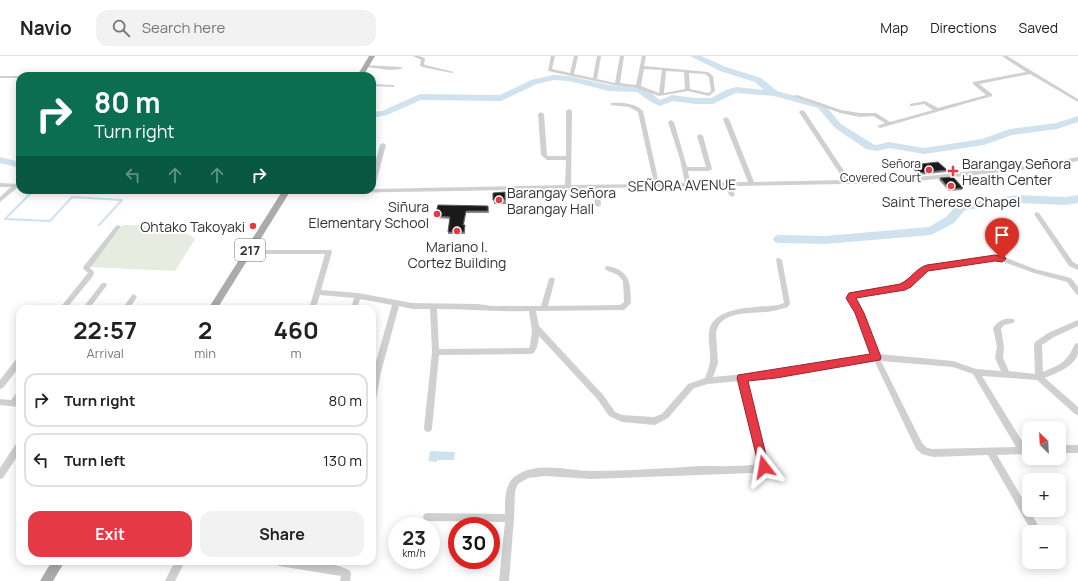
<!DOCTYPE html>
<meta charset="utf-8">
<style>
:root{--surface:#fff;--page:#f2f2f2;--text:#222;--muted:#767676;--line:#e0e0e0;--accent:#e63946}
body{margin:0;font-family:Manrope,sans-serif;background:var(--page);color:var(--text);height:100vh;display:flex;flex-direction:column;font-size:15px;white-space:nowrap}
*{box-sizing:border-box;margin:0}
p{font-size:13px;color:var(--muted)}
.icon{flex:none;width:22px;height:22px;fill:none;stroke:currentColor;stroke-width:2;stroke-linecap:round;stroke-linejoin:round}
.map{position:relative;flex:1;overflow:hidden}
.drawer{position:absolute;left:16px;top:249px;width:360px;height:260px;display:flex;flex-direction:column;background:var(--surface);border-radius:12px;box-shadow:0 2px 10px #0003}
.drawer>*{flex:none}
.guide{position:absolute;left:16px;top:16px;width:360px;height:122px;border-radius:12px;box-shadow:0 2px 10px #0003;background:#0b6e4f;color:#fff;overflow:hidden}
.needle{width:26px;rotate:336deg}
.controls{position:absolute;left:1022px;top:365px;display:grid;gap:8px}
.controls a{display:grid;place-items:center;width:44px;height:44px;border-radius:8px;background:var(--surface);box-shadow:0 2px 10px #0003;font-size:20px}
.speed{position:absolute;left:388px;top:461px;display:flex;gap:8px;font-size:20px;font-weight:700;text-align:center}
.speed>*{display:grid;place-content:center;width:52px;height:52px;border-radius:50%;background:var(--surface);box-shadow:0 2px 10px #0003;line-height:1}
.speed small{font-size:10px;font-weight:400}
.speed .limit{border:6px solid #d22;background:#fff;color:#111}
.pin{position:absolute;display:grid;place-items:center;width:34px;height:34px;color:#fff;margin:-41px -17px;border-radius:50% 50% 50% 0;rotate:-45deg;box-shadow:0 0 4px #0007}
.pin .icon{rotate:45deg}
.me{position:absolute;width:44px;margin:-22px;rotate:346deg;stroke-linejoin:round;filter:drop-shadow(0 0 3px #0008)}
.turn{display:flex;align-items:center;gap:14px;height:84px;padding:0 12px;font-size:18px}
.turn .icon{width:52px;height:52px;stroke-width:2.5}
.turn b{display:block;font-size:28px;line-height:34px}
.lanes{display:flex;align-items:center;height:38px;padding:0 12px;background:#0003;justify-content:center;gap:20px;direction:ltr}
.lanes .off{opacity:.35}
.eta{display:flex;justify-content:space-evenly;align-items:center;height:68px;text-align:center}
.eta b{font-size:24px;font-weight:700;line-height:28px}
.button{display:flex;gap:8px;margin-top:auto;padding:8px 12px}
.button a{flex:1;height:46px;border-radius:12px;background:var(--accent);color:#fff;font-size:16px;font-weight:700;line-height:46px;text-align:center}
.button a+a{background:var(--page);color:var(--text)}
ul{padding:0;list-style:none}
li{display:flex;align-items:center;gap:12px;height:54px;margin:0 8px 6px;padding:0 4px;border:2px solid var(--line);border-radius:12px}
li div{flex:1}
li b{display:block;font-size:15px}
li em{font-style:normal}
header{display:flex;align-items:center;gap:24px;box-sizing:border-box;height:56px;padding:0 20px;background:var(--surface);border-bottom:1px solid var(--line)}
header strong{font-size:19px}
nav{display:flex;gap:22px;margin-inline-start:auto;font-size:14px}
.search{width:280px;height:36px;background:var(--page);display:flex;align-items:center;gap:10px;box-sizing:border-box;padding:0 14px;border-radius:12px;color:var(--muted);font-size:15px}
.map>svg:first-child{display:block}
.green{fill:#e6ecdf}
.water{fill:#cfe2ee}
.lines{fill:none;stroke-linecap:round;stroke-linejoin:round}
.stream{stroke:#cfe2ee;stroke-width:2}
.river{fill:#cfe2ee;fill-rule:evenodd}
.minor{fill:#d0d0d0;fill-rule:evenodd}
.major{fill:#ababab;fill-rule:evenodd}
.wall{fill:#8c8c8c}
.building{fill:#1a1a1a;stroke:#5f5f5f}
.route{fill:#e63946;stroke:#96252e}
.poi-dot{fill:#e63946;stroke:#fff;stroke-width:1.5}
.labels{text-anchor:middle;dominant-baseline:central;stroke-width:4;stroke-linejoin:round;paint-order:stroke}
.far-poi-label{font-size:12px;fill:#333;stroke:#fff;text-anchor:end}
.shield{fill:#fff;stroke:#707070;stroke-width:1}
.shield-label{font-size:13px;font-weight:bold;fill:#333}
.poi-label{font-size:14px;fill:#333;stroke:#fff;text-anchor:start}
.street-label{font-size:14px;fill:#333;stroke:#fff}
</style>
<header>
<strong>Navio</strong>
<div class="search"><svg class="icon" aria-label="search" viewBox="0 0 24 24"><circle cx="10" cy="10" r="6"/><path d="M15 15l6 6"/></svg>Search here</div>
<nav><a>Map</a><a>Directions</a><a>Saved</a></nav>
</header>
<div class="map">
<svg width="1078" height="525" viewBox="0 0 1078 525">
<rect width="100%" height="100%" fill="#fff"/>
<polygon class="green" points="123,169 184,170 187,172 184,175 195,183 175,215 90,211"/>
<polygon class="water" points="430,395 455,396 454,404 437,404 437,406 428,405"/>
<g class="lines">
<polyline class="stream" points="34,134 5,163 50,165 72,141 122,144 99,169"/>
<g class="river">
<polygon points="690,0 701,0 726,11 761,22 777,35 824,48 841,68 873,88 877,89 889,86 924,92 982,83 1010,73 1056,67 1078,60 1078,66 1057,73 1012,79 984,89 924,98 889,92 877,95 866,93 835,72 818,52 774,40 736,37 713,48 695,48 673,45 660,50 651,46 637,36 609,35 569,25 553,24 537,28 501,45 421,44 387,59 372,62 372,56 382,55 420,38 500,39 531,24 553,19 569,20 609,29 640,31 646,33 660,44 672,39 695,42 711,42 726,34 736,31 764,34 755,26 720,15"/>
<polygon points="0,101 20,106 20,112 0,107"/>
<polygon points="1018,139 1066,141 1078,139 1078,147 1066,149 1018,147 965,154 954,167 931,179 825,188 779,187 775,186 773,183 775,180 779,179 825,180 929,171 946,161 958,148"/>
</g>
<g class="minor">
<polygon points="413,0 419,0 425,2 424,8 425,9 454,16 452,17 422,11 420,9 421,4"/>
<path d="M 551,0 L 555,0 L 552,13 L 570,17 L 574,0 L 578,0 L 574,18 L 593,22 L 597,0 L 601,0 L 597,23 L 615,27 L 620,0 L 624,0 L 620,27 L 636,29 L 642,0 L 646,0 L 644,10 L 708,16 L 713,20 L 715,35 L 709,40 L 688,35 L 659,40 L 634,31 L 614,29 L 548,15 ZM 644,13 L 662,14 L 659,37 L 641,30 ZM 666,15 L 684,16 L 685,33 L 664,37 ZM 689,17 L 705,18 L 709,21 L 711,35 L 708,37 L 690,33 Z"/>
<polygon points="1002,0 1007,0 1078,43 1078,46 1030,18 979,28 992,38 992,40 880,72 877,70 885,67 873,60 860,61 840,57 793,40 797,39 841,54 860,57 876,57 890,66 933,54 924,48 912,50 910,50 910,48 925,45 938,52 986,39 973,28 973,26 1026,16"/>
<path d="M 364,9 L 401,11 L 403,12 C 395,16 376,12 366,11 L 364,11 Z"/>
<polygon points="0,20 22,20 20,20 20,22 0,22"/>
<polygon points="372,28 393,29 395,30 393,31 372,30"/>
<path d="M 611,47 C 622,46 635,47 643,55 L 659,127 L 685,127 L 680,103 L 668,66 L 671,64 L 674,66 L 687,111 L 706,111 L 697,80 L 700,78 L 703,80 L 712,113 L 709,115 L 688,115 L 690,127 L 748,126 L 723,63 L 726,61 L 729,63 L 754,126 L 844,124 L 799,56 L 802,54 L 805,56 L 850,124 L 899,123 L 1039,108 L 1078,101 L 1078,105 L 1039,112 L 899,127 L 732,130 L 735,139 L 732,141 L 729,139 L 726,130 L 599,132 L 601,149 L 598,151 L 595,149 L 593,132 L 570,133 L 568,134 L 566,133 L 285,138 L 282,136 L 285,134 L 372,134 L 372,133 L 565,129 L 566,104 L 547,104 L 541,99 L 538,58 L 541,56 L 544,58 L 547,99 L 548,100 L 566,100 L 566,55 L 569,53 L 572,55 L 571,129 L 654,128 L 638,56 L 629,51 L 611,49 Z"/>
<polygon points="383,87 386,89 375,130 372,132 372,119 380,89"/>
<polygon points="0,127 18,128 20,129 20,131 17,132 0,146 0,141 11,131 0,131"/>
<polygon points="1037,156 1039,157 1073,206 1078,209 1078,214 1069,210 1034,158"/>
<polygon points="118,169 120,170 121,171 120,172 90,212 94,216 93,220 66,253 59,253 88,217 83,212 84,210 116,170"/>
<path d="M 247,194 L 331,194 L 332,196 L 321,234 L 358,237 L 412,247 L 478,248 L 492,250 L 541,250 L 549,223 L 552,221 L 555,223 L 548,250 L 620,249 L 624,246 L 623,225 L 618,219 L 606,214 L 605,212 L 606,210 C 609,210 611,211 615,212 C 632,219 630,231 631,247 L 624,254 L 536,255 L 539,270 L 604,340 L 615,356 L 622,359 L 654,361 L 662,358 L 688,328 L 705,322 C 708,314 711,307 710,298 C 710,291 708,284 709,277 C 711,249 758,252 778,249 L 784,247 L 776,204 L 777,202 L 779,202 L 782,204 L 790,247 L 788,251 C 781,253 774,255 767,256 C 750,257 719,255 716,277 L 718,307 L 713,321 L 776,315 L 872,299 L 857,257 L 848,242 L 850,237 L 901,229 L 921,212 L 927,210 L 995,200 L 1004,201 L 1035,213 L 1071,222 L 1078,231 L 1078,239 L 1076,238 L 1067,226 L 1034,217 L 1001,205 L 995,204 L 929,214 L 911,229 L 904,233 L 855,241 L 863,257 L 879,298 L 953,305 L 976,313 L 1001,315 L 995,302 L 997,291 L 993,272 C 998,265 1005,261 1013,263 L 1015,265 L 1013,267 L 1004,269 L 1001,273 L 1004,291 L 1003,302 L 1009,315 L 1035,318 L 1034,288 L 1035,286 L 1048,277 L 1078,264 L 1078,270 L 1054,281 L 1042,289 L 1043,316 C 1061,308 1066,307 1075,288 L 1078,287 C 1078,290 1078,294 1078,297 C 1075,311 1056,317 1045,322 L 1078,351 L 1078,359 L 1075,358 L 1037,324 L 982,320 L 1025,390 L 1029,390 L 1029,398 L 997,399 L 1042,476 L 1032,476 L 988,399 L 933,401 L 922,398 L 916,393 L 874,304 L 776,321 L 746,324 L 768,411 L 767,414 L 753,417 L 591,423 L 545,420 L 528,422 L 518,428 L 515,435 L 514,462 L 509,525 L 499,525 L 505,466 L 427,465 L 424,464 L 423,461 L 424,458 L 427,457 L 505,458 C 505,445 504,426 517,419 C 540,405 567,415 592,415 C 628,415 665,412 701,410 C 720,410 740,411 759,408 L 739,325 L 708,328 L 694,332 L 668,362 L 655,369 L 622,366 L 609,360 L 598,344 L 539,280 L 537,291 L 534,297 L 531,298 L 439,299 L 432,372 L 431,375 L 428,376 L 425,375 L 424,372 L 432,296 L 430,253 L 412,253 L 399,250 L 381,316 L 376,344 L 375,346 L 372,347 L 372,323 L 373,316 L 392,249 L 360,243 L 357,253 L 351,253 L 354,242 L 320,239 L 315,253 L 309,253 L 325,198 L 247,198 L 246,196 ZM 437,253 C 468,253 498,256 529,255 L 532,275 L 530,290 L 529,292 L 439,293 ZM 881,305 L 953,311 L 973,318 L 1016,391 L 933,393 L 927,392 L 922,387 Z"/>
<polygon points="102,227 106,227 107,229 89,253 82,253"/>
<polygon points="134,238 137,241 129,253 122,253 132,239"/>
<polygon points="20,301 20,310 3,332 0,333 0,324 17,302"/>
<polygon points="20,335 20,351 0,349 0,343 11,344 17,336"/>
<polygon points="20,385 20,396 3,422 0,423 0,412 17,386"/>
<rect x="1059" y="389" width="19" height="8"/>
<polygon points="175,505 185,505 175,525 165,525"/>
<path d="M 274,505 C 297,505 329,504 349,514 L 351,517 L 350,525 L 340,525 L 341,520 L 279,510 L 276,508 Z"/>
</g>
<g class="major">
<polygon points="369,0 375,0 363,20 357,20"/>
<polygon points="283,134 291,134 217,253 208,253"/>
<polygon points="52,505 65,505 53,525 40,525"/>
</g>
</g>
<g class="wall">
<polygon points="912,109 947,114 946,116 919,119 911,111"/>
<polygon points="940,122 963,132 962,134 949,135 939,124"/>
<polygon points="505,136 506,148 494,148 493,137"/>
<polygon points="488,150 489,157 466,157 464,169 465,172 465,178 448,178 448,176 450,163 436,162 435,160"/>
</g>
<g class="building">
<polygon points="938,106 947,114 920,117 912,109"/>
<polygon points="953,121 963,132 950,133 940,122"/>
<polygon points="505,136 505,144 493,144 493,137"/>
<polygon points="438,149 488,150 488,155 466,155 463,169 465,169 464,176 448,176 450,161 435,160"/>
</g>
<path class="route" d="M 995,199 L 1005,201 L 1006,203 L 1002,206 L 995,205 L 928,215 L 911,231 L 905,234 L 856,242 L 864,257 L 881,301 L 880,304 L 776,322 L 748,325 L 769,411 L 768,415 L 764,417 L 760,415 L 737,322 L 738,319 L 870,298 L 855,257 L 846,242 L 849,237 L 900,228 C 911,223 916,212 927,209 Z"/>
<g class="poi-dot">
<circle cx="929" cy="114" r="4"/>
<path d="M951 109h4v4h4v4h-4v4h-4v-4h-4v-4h4z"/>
<circle cx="951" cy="130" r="4"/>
<circle cx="499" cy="144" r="4"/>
<circle cx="437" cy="158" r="4"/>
<circle cx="253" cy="170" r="4"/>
<circle cx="457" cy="175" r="4"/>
</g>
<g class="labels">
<g class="far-poi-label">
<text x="921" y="107">Señora<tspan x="921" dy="14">Covered Court</tspan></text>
</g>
<rect class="shield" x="235" y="183" width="30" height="22" rx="3"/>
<g class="shield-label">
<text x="250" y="194">217</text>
</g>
<g class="poi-label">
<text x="962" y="107">Barangay Señora<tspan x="962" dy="16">Health Center</tspan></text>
<text x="507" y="136">Barangay Señora<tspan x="507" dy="16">Barangay Hall</tspan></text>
<text x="951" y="145" text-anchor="middle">Saint Therese Chapel</text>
<text x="429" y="150" text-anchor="end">Siñura<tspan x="429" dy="16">Elementary School</tspan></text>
<text x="245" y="170" text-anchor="end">Ohtako Takoyaki</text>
<text x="457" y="190" text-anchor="middle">Mariano I.<tspan x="457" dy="16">Cortez Building</tspan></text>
</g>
<g class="street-label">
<text transform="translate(682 129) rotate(-1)">SEÑORA AVENUE</text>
</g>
</g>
</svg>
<div class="controls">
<a><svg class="needle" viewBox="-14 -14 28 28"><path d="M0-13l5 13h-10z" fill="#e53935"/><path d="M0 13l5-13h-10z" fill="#767676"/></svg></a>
<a>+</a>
<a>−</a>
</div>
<div class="speed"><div>23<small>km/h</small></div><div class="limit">30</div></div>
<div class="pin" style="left:1002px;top:203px;background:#d93025"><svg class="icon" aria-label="arrive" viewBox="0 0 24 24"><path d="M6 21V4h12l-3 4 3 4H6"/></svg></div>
<svg class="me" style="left:764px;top:411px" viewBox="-20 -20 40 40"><path d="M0-17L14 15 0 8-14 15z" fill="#e63946" stroke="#fff" stroke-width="4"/></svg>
<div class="guide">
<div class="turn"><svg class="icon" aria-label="right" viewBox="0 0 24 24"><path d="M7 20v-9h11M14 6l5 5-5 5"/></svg><div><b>80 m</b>Turn right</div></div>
<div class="lanes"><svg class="icon off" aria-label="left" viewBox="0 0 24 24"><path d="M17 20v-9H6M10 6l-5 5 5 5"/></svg><svg class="icon off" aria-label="ahead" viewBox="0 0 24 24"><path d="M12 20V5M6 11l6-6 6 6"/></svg><svg class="icon off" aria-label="ahead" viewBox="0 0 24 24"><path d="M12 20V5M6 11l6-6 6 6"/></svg><svg class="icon" aria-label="right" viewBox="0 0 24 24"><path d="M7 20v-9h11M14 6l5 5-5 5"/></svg></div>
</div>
<section class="drawer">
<div class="eta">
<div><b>22:57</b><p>Arrival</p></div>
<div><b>2</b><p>min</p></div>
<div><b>460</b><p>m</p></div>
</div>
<ul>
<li><svg class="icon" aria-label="right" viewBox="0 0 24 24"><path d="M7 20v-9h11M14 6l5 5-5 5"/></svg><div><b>Turn right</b></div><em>80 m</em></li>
<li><svg class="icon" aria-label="left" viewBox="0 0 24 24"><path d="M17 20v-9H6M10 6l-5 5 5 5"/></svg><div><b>Turn left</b></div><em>130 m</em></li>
</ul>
<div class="button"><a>Exit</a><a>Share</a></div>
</section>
</div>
